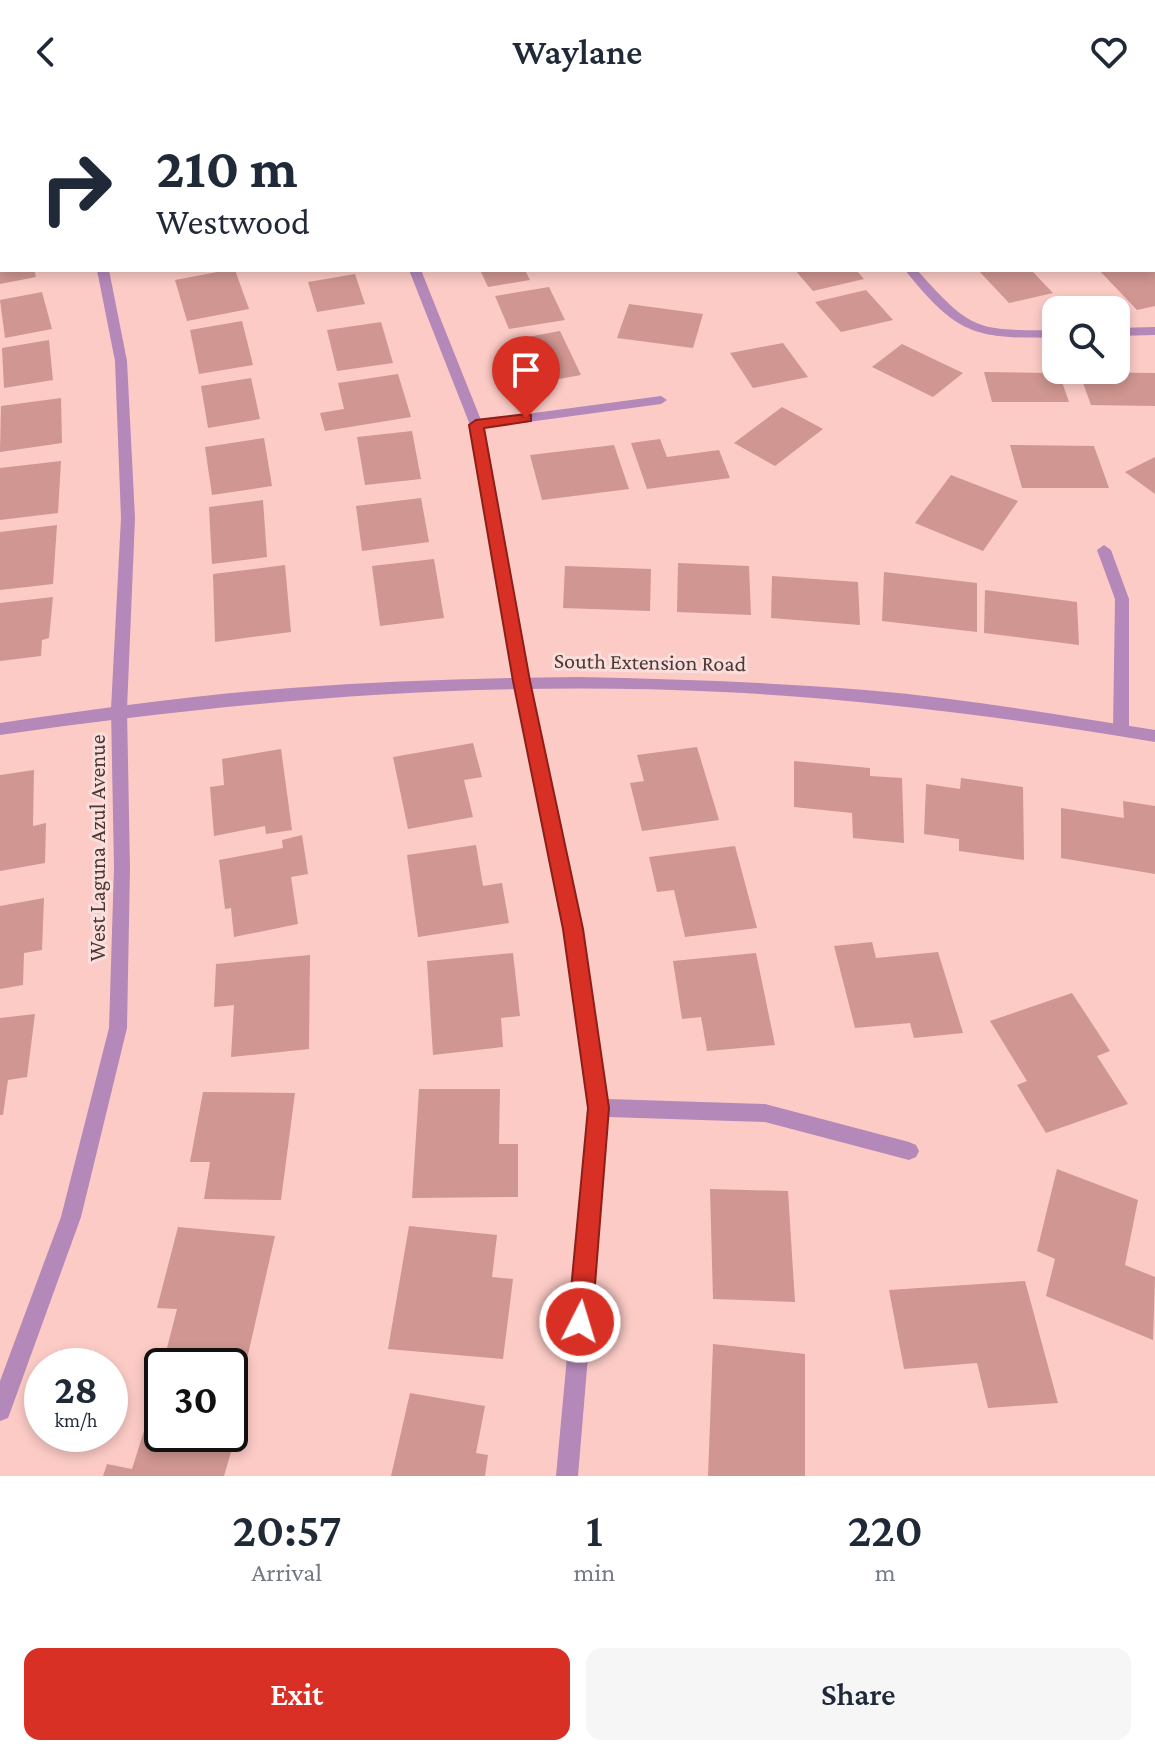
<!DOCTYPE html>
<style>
:root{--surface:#fff;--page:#f6f6f7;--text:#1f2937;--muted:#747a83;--accent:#d93025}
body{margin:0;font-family:"Crimson Pro",serif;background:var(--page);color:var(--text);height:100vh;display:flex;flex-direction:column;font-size:30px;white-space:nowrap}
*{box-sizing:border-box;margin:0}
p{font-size:26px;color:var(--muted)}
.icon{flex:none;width:44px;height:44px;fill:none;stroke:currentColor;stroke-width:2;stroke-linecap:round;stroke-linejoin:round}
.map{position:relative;height:1372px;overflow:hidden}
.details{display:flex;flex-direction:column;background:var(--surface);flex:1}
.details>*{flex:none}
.hud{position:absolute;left:0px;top:0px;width:1156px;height:168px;box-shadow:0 4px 12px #0003;background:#fff;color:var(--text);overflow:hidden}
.tools{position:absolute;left:1042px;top:192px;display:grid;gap:16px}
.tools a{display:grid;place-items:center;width:88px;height:88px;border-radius:16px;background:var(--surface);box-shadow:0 4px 12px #0003;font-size:40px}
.speed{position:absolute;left:24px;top:1244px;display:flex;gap:16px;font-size:40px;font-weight:700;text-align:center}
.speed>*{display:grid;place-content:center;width:104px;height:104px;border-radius:50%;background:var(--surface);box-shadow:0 4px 12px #0003;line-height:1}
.speed small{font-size:20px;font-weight:400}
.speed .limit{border:4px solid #111;border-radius:12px;background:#fff;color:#111}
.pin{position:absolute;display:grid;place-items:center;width:68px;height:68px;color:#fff;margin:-82px -34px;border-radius:50% 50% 50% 0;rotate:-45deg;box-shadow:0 0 8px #0007}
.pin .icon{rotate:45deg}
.me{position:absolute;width:88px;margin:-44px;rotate:5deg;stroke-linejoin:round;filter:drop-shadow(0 0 6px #0008)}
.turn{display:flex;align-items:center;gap:28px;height:168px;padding:0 24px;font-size:36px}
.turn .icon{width:104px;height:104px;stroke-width:2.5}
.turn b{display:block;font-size:56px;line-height:68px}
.eta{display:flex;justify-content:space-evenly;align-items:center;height:136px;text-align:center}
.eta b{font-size:48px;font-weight:600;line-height:56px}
.button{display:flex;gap:16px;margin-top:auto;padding:16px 24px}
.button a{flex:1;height:92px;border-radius:16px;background:var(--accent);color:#fff;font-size:32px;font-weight:600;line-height:92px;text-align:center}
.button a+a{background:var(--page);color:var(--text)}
header{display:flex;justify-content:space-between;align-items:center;height:104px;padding:0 24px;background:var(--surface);font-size:36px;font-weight:600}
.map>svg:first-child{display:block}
.building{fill:#d09691}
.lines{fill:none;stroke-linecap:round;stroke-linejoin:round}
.minor{fill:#b488b8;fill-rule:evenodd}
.tertiary{fill:#b488b8;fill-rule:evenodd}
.route{fill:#d93025;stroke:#8d1f18;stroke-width:2}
.labels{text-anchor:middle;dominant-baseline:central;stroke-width:6;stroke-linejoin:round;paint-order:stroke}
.street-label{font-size:22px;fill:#4e3634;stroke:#f8dfdc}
</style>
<header><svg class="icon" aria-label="back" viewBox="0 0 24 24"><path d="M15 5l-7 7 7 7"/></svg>Waylane<svg class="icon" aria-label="heart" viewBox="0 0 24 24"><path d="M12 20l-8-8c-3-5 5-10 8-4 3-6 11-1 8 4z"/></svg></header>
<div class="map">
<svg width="1155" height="1372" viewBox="0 0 1155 1372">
<rect width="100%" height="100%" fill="#fccbc6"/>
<g class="building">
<polygon points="0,166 34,166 36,173 0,180"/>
<polygon points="228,166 235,166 249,205 187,217 175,176"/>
<polygon points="480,166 525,166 530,176 488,183"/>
<polygon points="795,166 856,166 864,175 813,187"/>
<polygon points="978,166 1031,166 1053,189 1009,199"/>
<polygon points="1099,166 1155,166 1155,202 1137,206"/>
<polygon points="355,170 365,200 317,208 308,178"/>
<polygon points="549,183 565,216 509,225 495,192"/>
<polygon points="866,186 893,216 841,228 815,198"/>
<polygon points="42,188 52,225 5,234 0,196"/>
<polygon points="629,200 703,210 693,244 617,234"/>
<polygon points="242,217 253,261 199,270 190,226"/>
<polygon points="381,218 393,259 337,267 327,226"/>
<polygon points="560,227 581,271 532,280 512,236"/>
<polygon points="49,236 53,276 4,284 2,244"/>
<polygon points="783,239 808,273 753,284 730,249"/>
<polygon points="902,240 963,269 933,293 872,263"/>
<polygon points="984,268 1059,269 1069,298 992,298"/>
<polygon points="1079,268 1155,269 1155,302 1091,301"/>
<polygon points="398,270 411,313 325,327 320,309 344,305 338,279"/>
<polygon points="251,274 260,315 208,324 201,282"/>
<polygon points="61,294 62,339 0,348 1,302"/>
<polygon points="782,303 823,325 775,362 734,339"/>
<polygon points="412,327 421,375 365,381 357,333"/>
<polygon points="264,334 272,382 212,391 205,343"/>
<polygon points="660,335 667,353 719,346 730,374 647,385 631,339"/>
<polygon points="614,341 629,385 542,396 530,351"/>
<polygon points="1010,341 1094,342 1109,384 1022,384"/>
<polygon points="1155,353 1155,390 1125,368"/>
<polygon points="61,357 58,409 0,416 0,364"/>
<polygon points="951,371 1018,397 983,447 915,419"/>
<polygon points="421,394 429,438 362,447 356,402"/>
<polygon points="263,396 267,453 212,460 209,403"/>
<polygon points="57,421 53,480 0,486 0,428"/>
<polygon points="434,455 444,514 380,522 372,462"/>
<polygon points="678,459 749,462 751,511 677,508"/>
<polygon points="285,461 291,528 215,538 213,470"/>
<polygon points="565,462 651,465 650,507 563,504"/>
<polygon points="884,468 977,479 977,528 882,517"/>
<polygon points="772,472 858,478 860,521 771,514"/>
<polygon points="985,486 1077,498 1079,541 984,529"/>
<polygon points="53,493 49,534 42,536 41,552 0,557 0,499"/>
<polygon points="473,639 482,673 464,676 473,713 408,725 393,653"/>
<polygon points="697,643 719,716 642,727 630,679 644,677 637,651"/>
<polygon points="281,645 292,726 266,730 265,722 214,732 210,683 224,681 222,655"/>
<polygon points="794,657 870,664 870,672 902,674 904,739 853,734 852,709 794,703"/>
<polygon points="34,666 33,722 46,719 45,759 0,767 0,671"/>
<polygon points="961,674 1023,683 1024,756 959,747 959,735 924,730 926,680 960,685"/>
<polygon points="1123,697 1155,702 1155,770 1061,754 1061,704 1124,714"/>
<polygon points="302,731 308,770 291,773 298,820 234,833 231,804 225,805 219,756 283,744 282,736"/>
<polygon points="476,741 483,782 502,779 509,819 418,833 407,751"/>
<polygon points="735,742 757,824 685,833 674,786 657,788 649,753"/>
<polygon points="44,794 42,846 24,849 23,881 0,885 0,802"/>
<polygon points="872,838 876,854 938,848 963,929 914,934 910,919 855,924 834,842"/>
<polygon points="513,849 520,912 501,914 503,943 433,951 427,857"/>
<polygon points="756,849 775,941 707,947 701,913 682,915 673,857"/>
<polygon points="310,851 309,945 231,953 234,901 214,903 216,860"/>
<polygon points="1072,889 1110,947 1097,952 1128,1000 1046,1029 1017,981 1027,977 990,917"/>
<polygon points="35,910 27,973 8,976 3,1011 0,1011 0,914"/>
<polygon points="419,985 500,985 499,1040 518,1040 518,1093 412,1094"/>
<polygon points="203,988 295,989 281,1096 204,1095 210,1058 190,1058"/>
<polygon points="1057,1065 1138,1096 1125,1161 1155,1173 1153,1236 1046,1192 1055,1155 1037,1147"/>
<polygon points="710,1085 788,1087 795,1198 713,1195"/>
<polygon points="409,1122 497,1131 492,1173 513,1175 503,1255 388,1245"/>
<polygon points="178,1123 275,1132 247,1255 166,1248 177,1205 157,1204"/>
<polygon points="1025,1177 1058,1299 988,1304 977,1259 904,1265 889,1186"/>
<polygon points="713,1240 805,1250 805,1372 708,1372"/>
<polygon points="410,1289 485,1302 476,1349 488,1351 485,1372 391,1372"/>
<polygon points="155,1292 162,1293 162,1330 230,1330 230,1305 243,1307 224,1372 103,1372 107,1360 132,1365"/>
</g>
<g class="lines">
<g class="minor">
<polygon points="0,0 10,0 11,2 2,3"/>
<polygon points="87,0 104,0 86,2"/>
<polygon points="307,0 318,0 319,2 308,2"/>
<polygon points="668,0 681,0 682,2 669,2"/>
<polygon points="988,0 1001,0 1002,2 989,2"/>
<rect x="1154" y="108" width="1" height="7"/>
<polygon points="97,166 109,166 127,257 135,414 127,605 130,764 127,924 81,1113 11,1306 8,1314 0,1317 0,1277 61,1113 109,924 114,764 111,605 121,414 115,257"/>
<polygon points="409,166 421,166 481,316 661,292 667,296 661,300 483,324 530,577 582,825 607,995 765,1000 909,1038 916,1041 919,1047 916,1053 909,1056 765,1018 608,1013 578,1372 556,1372 590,1004 564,825 514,577 470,321"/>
<path d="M 905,166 L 917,166 C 971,226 975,227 1056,226 L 1056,234 C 974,234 958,232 905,166 Z"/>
<polygon points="1155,223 1155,231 1116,232 1116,224"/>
<polygon points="1104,441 1111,446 1129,495 1129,626 1121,632 1113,626 1115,495 1097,446"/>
</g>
<path class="tertiary" d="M 578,573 C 674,575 769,578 865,586 C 962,594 1059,611 1155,626 L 1155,638 C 1012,614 868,595 723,588 C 479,576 242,596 0,631 L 0,619 C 97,605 194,591 291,584 C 387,577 482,574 578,573 Z"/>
</g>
<polygon class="route" points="526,310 531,311 531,317 484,324 530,577 583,825 609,1004 592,1218 588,1227 580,1230 572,1227 568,1218 588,1004 563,825 513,577 469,321 476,316"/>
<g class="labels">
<g class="street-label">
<text transform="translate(650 558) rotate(1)">South Extension Road</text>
<text transform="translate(97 744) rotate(-90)">West Laguna Azul Avenue</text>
</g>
</g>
</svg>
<div class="tools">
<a><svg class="icon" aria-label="search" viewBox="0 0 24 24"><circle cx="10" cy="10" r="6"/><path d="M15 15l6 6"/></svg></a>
</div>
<div class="speed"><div>28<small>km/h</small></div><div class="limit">30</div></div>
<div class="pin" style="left:526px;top:314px;background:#d93025"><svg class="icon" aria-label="arrive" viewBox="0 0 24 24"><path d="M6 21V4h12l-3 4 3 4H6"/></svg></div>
<svg class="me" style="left:580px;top:1218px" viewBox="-20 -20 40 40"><circle r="17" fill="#d93025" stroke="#fff" stroke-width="3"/><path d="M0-11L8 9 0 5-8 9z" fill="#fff"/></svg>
<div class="hud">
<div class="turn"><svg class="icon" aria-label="right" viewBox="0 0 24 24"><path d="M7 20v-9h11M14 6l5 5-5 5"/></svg><div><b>210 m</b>Westwood</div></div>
</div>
</div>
<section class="details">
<div class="eta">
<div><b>20:57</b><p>Arrival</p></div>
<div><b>1</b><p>min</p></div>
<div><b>220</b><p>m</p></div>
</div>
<div class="button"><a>Exit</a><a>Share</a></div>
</section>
